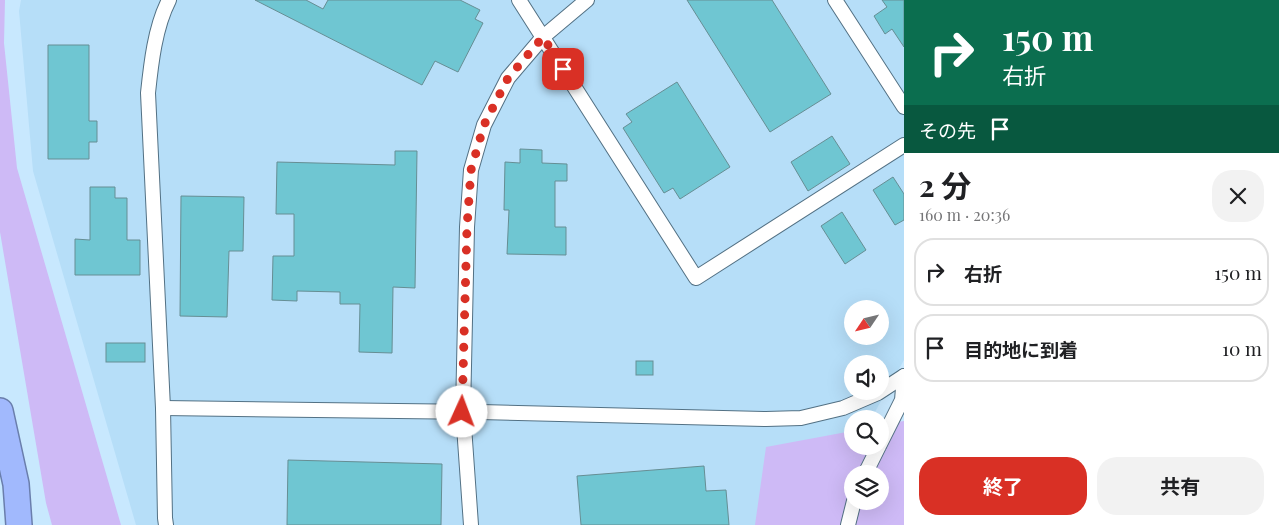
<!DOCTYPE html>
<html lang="ja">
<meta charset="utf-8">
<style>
:root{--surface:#fff;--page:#f2f2f2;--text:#202124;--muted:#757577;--line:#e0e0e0;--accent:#d93025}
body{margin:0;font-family:"Playfair Display","Noto Sans JP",serif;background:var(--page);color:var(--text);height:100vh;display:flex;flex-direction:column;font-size:19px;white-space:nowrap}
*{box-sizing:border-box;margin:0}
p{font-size:16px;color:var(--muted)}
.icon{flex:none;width:28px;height:28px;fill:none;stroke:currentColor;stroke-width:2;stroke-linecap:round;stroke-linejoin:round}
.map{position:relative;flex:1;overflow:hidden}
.details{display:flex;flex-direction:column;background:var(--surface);width:375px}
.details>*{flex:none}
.banner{background:#0b6e4f;color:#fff;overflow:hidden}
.needle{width:32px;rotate:235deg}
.fabs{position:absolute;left:844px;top:300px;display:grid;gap:10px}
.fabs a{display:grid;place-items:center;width:45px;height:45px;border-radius:50%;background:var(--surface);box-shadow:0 5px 20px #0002;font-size:25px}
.pin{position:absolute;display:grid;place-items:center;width:42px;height:42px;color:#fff;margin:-21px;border-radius:10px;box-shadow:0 2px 8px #0006}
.me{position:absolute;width:55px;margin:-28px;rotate:2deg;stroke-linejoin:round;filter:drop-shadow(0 0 4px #0008)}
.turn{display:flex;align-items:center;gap:18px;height:105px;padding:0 15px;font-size:22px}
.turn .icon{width:65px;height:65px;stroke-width:2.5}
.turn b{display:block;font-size:35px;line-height:42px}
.then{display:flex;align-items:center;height:48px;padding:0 15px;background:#0003;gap:10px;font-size:19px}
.round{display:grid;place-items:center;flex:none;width:52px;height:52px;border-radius:20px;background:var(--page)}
.overview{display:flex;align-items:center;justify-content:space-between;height:85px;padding:0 15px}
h1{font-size:30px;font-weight:700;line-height:38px}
.button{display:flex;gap:10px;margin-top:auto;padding:10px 15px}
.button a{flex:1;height:58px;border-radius:20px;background:var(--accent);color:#fff;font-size:20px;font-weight:700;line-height:58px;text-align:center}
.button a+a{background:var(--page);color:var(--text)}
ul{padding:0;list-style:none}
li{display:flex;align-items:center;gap:15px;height:68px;margin:0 10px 8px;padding:0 5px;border:2px solid var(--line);border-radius:20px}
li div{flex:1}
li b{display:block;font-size:19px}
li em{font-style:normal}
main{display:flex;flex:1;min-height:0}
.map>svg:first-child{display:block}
.built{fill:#b6def8;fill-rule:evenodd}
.green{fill:#cebaf6;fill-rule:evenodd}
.building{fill:#6fc6d2;stroke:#668e94}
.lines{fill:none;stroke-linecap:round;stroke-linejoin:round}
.minor-casing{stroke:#537184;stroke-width:16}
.motorway-casing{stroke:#6a7eac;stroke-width:28}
.minor{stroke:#fff;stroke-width:14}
.motorway{stroke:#a1b9fd;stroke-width:25}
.route{stroke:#d93025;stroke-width:9;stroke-dasharray:0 16.2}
</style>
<main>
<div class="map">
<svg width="904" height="525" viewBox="0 0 904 525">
<rect width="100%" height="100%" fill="#c8e8fe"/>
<path class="built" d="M 21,0 L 904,0 L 904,360 L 871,419 L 852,419 L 852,446 L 831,525 L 136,525 L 33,171 L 19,11 ZM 852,309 L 880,309 L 880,336 L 852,336 ZM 852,364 L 880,364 L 880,391 L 852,391 Z"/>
<g class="green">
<polygon points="0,0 5,0 4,43 17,168 121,525 52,525 46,503 0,232"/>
<path d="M 904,421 L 904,525 L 755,525 L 766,447 L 852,431 L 852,446 L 880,446 L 880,425 ZM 852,474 L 880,474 L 880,501 L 852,501 Z"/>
</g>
<g class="building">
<polygon points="255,0 306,0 323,9 328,0 460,0 480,10 475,19 483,23 458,72 435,61 422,85"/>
<polygon points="687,0 772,0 831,94 770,132"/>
<polygon points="882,0 904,0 904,47 892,29 885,34 874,16 887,7"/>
<polygon points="48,45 89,45 89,121 97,121 97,142 89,142 89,159 48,159"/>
<polygon points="677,82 730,167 680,199 673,188 664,193 623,128 632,122 626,114"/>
<polygon points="832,136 850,164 808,191 791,162"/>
<polygon points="520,149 542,150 542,163 567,164 567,181 555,181 555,227 566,227 566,255 507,254 509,210 504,210 505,162 520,163"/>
<polygon points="395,151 417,151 415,288 393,287 392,353 359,352 360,304 340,304 340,292 297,291 297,301 272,300 273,256 294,256 294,214 276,214 277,162 395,165"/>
<polygon points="893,177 904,194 904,220 895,225 873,190"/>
<polygon points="90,187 115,187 115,198 127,198 127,240 140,240 140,275 75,275 75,239 90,240"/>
<polygon points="181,196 244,197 243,251 229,251 227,317 180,316"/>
<polygon points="842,212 866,250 845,264 821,226"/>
<rect x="106" y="343" width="39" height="19"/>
<rect x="636" y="361" width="17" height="14"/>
<polygon points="288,460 442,464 441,525 287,525"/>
<polygon points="704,466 706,491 726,490 729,525 581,525 577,476"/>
</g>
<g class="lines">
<defs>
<g id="minor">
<polyline points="519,0 696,278 904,145"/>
<polyline points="835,0 904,107"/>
<polyline points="163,408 480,412 766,419 801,418 843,408 878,393 904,376"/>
<polyline points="880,444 902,400 904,376"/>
<polyline points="865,474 879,446"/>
<path d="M 166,525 L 165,518 L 163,408 L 148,93 C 151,64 155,27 169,0"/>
<polyline points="471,525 463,412 467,227 471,170 484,125 508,78 543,37 587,0"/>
<polyline points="848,525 854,501"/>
</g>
<polyline id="motorway" points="0,411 16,484 19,525"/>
</defs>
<use href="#minor" class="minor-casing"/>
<use href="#motorway" class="motorway-casing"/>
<use href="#minor" class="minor"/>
<use href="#motorway" class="motorway"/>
</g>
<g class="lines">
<polyline class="route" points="462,412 467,227 471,170 484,125 508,78 543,37 563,69"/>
</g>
</svg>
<div class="fabs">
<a><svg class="needle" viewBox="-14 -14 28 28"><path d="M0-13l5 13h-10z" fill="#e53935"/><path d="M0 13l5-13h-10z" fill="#757577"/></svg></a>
<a><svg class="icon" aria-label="sound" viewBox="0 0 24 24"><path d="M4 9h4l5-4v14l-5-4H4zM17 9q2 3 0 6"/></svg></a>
<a><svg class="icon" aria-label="search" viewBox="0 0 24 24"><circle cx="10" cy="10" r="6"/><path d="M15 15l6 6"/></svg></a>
<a><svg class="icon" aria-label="layers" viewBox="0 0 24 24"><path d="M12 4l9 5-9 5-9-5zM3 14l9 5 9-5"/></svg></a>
</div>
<div class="pin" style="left:563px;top:69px;background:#d93025"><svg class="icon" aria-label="arrive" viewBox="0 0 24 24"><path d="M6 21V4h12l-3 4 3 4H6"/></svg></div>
<svg class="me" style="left:462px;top:412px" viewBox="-20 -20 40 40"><circle r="19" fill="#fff"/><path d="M0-13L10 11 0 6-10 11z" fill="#d93025"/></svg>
</div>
<section class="details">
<div class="banner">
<div class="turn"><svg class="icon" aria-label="right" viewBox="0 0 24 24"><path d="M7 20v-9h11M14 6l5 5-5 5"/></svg><div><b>150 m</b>右折</div></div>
<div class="then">その先<svg class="icon" aria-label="arrive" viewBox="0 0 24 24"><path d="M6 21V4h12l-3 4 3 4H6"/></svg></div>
</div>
<div class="overview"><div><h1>2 分</h1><p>160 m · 20:36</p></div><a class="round"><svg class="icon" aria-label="close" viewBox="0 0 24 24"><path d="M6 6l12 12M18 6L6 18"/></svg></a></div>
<ul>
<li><svg class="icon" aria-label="right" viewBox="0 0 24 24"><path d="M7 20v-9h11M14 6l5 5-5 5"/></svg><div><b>右折</b></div><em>150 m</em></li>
<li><svg class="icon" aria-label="arrive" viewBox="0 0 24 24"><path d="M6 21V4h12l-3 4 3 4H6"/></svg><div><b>目的地に到着</b></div><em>10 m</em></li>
</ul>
<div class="button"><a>終了</a><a>共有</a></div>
</section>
</main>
